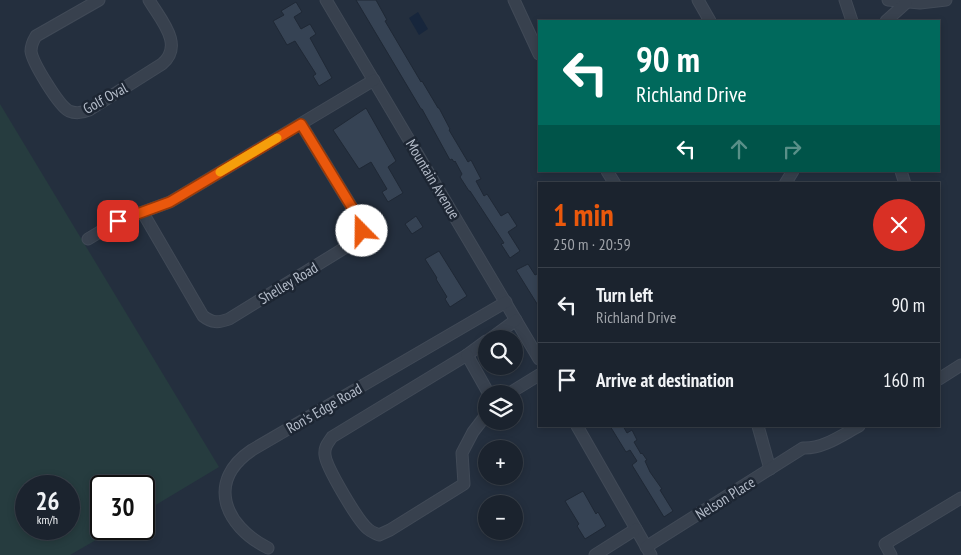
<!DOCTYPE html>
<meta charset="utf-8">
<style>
:root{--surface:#1b232e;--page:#242b36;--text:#f1f3f6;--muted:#a0a4aa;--line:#39404a;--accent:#ea580c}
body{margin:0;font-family:"PT Sans Narrow",sans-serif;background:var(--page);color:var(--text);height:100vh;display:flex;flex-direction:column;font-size:19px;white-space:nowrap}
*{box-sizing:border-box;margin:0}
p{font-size:16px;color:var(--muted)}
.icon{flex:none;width:28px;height:28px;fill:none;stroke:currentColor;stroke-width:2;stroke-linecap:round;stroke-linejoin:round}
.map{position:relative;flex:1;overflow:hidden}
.panel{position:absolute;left:538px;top:182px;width:402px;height:245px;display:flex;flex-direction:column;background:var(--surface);border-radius:0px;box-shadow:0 2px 8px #0003,0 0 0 1px var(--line)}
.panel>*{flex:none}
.guide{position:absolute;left:538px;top:20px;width:402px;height:152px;border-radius:0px;box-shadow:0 2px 8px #0003,0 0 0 1px var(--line);background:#00695c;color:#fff;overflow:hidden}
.fabs{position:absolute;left:478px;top:330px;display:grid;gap:10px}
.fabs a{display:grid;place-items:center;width:45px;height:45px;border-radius:50%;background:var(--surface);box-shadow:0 2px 8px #0003,0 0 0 1px var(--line);font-size:25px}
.speed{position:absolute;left:15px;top:475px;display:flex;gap:10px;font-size:25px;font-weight:700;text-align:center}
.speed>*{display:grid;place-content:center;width:65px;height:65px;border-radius:50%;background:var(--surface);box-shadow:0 2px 8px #0003,0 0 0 1px var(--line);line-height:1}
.speed small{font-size:12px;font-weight:400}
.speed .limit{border:2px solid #111;border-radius:8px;background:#fff;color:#111}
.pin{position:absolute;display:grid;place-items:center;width:42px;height:42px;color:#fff;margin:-21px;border-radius:10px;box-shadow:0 2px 8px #0006}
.me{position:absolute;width:55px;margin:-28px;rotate:338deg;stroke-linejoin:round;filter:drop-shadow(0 0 4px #0008)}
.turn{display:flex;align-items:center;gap:18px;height:105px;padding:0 15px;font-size:22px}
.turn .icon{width:65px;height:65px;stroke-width:2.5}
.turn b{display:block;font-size:35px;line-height:42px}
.lanes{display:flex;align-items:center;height:48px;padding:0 15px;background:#0003;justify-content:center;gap:25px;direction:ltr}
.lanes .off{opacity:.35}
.round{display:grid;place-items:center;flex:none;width:52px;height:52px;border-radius:26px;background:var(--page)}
.head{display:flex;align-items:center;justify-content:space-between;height:85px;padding:0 15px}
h1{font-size:30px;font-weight:700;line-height:38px;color:var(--accent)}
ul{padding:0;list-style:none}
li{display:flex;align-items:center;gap:15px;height:75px;padding:0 15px;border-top:1px solid var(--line)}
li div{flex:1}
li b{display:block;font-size:19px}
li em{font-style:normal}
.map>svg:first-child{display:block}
.green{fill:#263c3f;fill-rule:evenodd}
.water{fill:#17263c}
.building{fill:#364354;stroke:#1f2835}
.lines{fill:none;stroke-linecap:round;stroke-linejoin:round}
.minor-casing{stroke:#414a57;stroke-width:13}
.minor{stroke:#38414e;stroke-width:11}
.route-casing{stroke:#983908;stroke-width:12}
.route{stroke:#ea580c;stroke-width:9}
.slow{stroke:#f59e0b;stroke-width:9}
.labels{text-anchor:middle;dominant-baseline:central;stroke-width:5;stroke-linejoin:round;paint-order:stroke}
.street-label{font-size:15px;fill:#b4bcc9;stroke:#1d2633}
</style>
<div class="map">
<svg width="961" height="555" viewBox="0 0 961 555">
<rect width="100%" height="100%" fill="#242f3e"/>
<path class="green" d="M 0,104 L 219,467 L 144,512 L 144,486 L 101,486 L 101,529 L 115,529 L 70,555 L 0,555 ZM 69,486 L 69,529 L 26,529 L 26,486 Z"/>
<polygon class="water" points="418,12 428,29 419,35 409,18"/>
<g class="building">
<polygon points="356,0 376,0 387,20 385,21 421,82 422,81 438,108 439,108 450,129 449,130 468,162 471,160 481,179 476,181 484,196 487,194 501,216 508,212 517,226 508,232 520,251 510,258 501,244 504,243 470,191 469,191 460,177 462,174 455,161 454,162 452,159 450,160 422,109 421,109"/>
<polygon points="296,2 302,12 294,17 301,29 310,24 316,34 310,38 332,78 319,86 313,76 316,74 295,41 287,45 273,21 284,15 281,11"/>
<polygon points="366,108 396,161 388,167 403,193 388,202 382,192 387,189 371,162 359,169 333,130"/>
<polygon points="416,216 423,227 412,234 405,224"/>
<polygon points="439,251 467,296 450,307 445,299 447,297 436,279 437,278 425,259"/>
<polygon points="528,264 535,275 539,273 539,307 516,270"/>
<polygon points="610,426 623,426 627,433 632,430 637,440 634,442 641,454 642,453 647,460 645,461 650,472 662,489 660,490 673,511 664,517 632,465 637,461 630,450 626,452"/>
<polygon points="583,491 596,514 598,512 606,526 585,539 577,526 579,524 565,501"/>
</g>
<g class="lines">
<defs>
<g id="minor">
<path d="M 99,0 L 36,36 C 33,41 31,45 31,51 C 32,62 59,106 69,111 C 76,114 82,113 89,110 L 162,64 C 185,45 160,19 149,0"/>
<polyline points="326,0 539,359"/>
<polyline points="514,0 539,54"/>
<polyline points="698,0 710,21"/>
<polyline points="845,0 852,21"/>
<polyline points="888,0 920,3 946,0"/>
<polyline points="886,21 906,3"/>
<polyline points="607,171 615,184"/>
<polyline points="901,171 905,184"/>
<polyline points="785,184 793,171"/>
<path d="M 143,213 L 203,316 C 212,323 218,323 229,319 L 351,244 C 364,233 364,229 356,214 L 301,124"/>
<polyline points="88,239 118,221 170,202 374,80"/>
<polyline points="490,339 516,320"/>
<path d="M 486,341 L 467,355 L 332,437 C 328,443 324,447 325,455 C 326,467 358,521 368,529 C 371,532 375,533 379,535 L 390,530 L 464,484 L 462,453 L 473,432 L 486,415"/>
<polyline points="467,355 489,394"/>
<polyline points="939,379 961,365"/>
<polyline points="508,394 539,375"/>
<polyline points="577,426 651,555"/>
<polyline points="758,426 770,469"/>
<path d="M 646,547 L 803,448 C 823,449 842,435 859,426"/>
<path d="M 268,548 C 224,526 206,481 252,450 L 506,302"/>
<polyline points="595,555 636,529"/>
<polyline points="891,555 885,544 961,498"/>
</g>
</defs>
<use href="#minor" class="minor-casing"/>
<use href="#minor" class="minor"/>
</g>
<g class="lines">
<defs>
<polyline id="route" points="118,221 170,202 301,124 356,214 362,224 362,231"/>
</defs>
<use href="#route" class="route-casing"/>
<use href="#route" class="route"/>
<polyline class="slow" points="220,172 277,138"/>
</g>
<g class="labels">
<g class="street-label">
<text transform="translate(105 98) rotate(-29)">Golf Oval</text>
<text transform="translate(433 179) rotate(59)">Mountain Avenue</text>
<text transform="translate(288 283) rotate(-31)">Shelley Road</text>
<text transform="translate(324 408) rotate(-30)">Ron's Edge Road</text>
<text transform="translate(725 498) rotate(-32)">Nelson Place</text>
</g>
</g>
</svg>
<div class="fabs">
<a><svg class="icon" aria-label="search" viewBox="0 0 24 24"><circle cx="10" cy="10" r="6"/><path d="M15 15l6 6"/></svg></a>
<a><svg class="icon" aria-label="layers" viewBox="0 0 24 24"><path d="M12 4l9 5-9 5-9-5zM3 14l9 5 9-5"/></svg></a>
<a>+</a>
<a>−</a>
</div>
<div class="speed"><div>26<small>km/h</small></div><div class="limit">30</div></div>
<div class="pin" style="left:118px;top:221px;background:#d93025"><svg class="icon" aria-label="arrive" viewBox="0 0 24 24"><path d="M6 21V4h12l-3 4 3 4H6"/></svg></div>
<svg class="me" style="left:362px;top:231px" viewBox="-20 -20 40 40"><circle r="19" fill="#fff"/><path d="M0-13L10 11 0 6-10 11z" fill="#ea580c"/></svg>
<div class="guide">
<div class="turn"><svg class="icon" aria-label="left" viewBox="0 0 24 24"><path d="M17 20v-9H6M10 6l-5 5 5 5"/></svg><div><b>90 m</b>Richland Drive</div></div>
<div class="lanes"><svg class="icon" aria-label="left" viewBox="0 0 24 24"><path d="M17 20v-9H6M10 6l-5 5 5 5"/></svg><svg class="icon off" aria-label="ahead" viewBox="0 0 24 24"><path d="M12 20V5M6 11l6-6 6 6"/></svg><svg class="icon off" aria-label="right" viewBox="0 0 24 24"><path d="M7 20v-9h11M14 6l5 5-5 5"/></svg></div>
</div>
<section class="panel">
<div class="head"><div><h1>1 min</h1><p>250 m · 20:59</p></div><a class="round" style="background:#d93025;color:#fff"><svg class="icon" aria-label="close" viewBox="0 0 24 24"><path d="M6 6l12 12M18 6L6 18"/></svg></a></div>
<ul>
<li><svg class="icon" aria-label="left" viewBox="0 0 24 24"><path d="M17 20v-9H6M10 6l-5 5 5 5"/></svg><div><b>Turn left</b><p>Richland Drive</p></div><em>90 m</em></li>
<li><svg class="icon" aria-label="arrive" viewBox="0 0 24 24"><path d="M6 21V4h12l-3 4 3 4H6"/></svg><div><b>Arrive at destination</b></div><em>160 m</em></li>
</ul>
</section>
</div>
